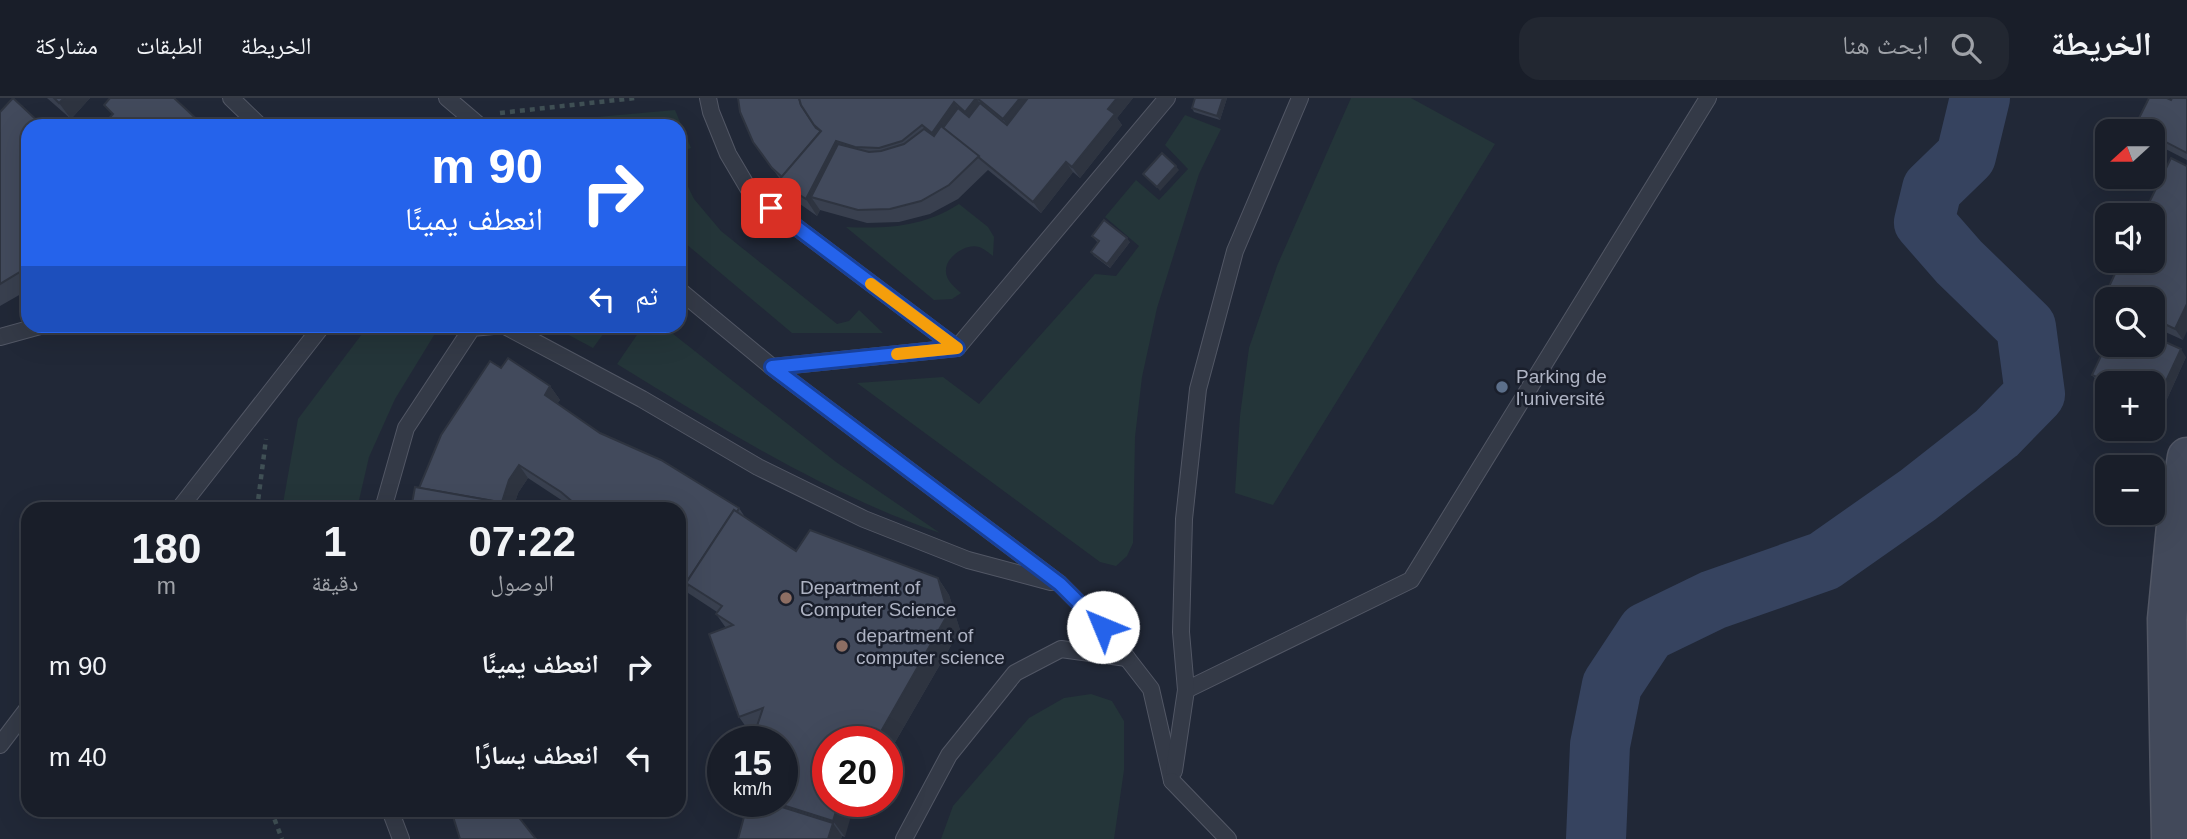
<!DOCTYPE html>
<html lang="ar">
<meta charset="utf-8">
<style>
:root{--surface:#191e29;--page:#222731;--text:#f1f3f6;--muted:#9fa2a8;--line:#373c46}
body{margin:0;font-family:Arial,"Noto Naskh Arabic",sans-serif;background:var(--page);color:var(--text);direction:rtl;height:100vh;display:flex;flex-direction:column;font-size:26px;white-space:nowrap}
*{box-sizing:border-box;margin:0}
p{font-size:23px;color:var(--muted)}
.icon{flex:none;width:38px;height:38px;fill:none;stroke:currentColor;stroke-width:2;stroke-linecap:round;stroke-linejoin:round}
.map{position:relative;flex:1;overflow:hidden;direction:ltr}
.panel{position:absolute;left:21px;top:404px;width:665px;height:315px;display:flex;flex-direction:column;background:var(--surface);border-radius:21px;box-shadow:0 7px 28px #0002,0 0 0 2px var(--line);direction:rtl}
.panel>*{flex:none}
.banner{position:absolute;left:21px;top:21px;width:665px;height:214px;border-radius:21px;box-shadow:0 7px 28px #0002,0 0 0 2px var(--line);direction:rtl;background:#2563eb;color:#fff;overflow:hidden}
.needle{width:46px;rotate:249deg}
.fabs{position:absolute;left:2095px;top:21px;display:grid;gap:14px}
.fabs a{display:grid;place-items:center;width:70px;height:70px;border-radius:14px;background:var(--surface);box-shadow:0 7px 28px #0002,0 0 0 2px var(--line);font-size:35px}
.speed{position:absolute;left:707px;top:628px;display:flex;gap:14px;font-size:35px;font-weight:700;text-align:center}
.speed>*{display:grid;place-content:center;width:91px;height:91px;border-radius:50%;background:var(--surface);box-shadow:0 7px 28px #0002,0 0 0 2px var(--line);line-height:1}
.speed small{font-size:18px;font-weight:400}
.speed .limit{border:10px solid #d22;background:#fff;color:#111}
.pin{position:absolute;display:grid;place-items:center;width:60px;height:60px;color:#fff;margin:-30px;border-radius:14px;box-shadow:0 4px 10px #0006}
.me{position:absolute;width:77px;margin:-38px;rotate:315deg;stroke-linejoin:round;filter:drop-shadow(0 0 5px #0008)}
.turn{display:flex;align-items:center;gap:24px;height:147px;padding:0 28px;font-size:32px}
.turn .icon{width:91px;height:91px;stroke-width:2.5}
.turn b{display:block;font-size:49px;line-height:60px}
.then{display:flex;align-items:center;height:66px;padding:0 28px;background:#0003;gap:14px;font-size:26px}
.eta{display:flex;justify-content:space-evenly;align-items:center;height:119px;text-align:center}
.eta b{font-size:42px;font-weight:800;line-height:49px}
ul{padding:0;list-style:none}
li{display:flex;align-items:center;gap:21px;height:91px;padding:0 28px}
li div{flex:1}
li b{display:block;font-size:26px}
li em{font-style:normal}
header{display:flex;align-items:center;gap:42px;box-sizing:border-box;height:98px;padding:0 35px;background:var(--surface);border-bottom:2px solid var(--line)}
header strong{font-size:33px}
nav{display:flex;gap:38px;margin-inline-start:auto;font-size:24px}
.search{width:490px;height:63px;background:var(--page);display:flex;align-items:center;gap:18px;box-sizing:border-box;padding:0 24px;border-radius:21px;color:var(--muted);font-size:26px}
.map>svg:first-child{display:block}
.green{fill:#243539}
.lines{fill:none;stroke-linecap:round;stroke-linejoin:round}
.river{stroke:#36435f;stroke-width:60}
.service-casing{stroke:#525765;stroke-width:18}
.secondary-casing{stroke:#525765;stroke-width:41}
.path{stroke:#405055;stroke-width:4.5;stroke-dasharray:5 5;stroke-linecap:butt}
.service{stroke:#343a47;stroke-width:16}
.secondary{stroke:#42495a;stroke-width:38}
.wall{fill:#39404f}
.shaded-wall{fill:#2e3440}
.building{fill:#424a5c;stroke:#2e3440;stroke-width:2}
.route-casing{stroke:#184099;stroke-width:18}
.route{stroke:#2563eb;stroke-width:12}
.slow{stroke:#f59e0b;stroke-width:12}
.service-dot{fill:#5c6f8a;stroke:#1a1f2c;stroke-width:2.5}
.education-dot{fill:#8d6e63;stroke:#1a1f2c;stroke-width:2.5}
.labels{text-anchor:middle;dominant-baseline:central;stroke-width:5;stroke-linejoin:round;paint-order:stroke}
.poi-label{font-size:19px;fill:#afb4c4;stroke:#1a1f2c;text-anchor:start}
</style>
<header>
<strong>الخريطة</strong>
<div class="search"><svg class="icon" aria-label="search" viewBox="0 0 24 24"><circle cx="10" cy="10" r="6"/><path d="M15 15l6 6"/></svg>ابحث هنا</div>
<nav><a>الخريطة</a><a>الطبقات</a><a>مشاركة</a></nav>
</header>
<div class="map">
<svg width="2187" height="741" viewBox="0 0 2187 741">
<rect width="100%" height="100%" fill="#212837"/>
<g class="green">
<polygon points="1351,0 1411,0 1495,46 1273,407 1235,395 1240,318 1249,250 1277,168"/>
<polygon points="675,12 691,50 679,54 679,28 546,28 541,24"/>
<polygon points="1185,17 1221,31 1199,76 1157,210 1142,279 1135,339 1133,445 1127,458 1116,468 1100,464 857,285 943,279 979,306 1095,176 1116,178 1139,148 1105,119 1136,82 1159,102 1188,71 1165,47"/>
<polygon points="679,70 694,101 721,133 837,226 849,223 859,212 883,235 792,235 679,140"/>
<path d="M 959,106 L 988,129 L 994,139 L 993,158 C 989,155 983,150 979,149 C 966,145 946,159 946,172 C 945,182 955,189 961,195 L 952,201 L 934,202 L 846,129 C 887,131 923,129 959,106 Z"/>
<polygon points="368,228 443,228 436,234 395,301 369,359 357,411 282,411 298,321"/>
<polygon points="552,228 609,228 593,250"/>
<path d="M 643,228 L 663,228 L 836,364 L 940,435 C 824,395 721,330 617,266 Z"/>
<polygon points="1091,596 1112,603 1124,623 1124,672 1114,741 941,741 953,708 1029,620 1064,600"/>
</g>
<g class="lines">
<polyline class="river" points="1596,741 1600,647 1612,587 1647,534 1713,502 1824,463 1918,397 1997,335 2035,296 2026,229 1959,164 1924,124 1932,91 1966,58 1980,0"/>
<defs>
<g id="service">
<polyline points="231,0 260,28"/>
<polyline points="447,0 480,28"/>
<polyline points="708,0 711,14 728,56 751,95 957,250"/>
<polyline points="679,192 772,269 1060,486 1103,529 1151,591 1172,683"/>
<polyline points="505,228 642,301 758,369 864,421 968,462 1051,484"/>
<polyline points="0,239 40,228"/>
<polyline points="772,269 957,250 1167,0"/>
<polyline points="179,411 322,228"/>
<polyline points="383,411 406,330 472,230 493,228"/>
<polyline points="1186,592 1411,482 1708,0"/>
<polyline points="0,647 28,610"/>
<polyline points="1174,673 1186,592 1181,534 1184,421 1198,291 1235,153 1300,0"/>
<polyline points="1172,683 1228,741"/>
<polyline points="390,712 401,741"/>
<polyline points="904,741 949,657 1015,575 1061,551 1127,560"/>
</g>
<polyline id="secondary" points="2171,741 2167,521 2176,428 2187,359"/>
</defs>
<use href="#service" class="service-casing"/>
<use href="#secondary" class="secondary-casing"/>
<g class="path">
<polyline points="500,15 635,0"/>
<polyline points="257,411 266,341"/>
<polyline points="271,712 282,741"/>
</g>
<use href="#service" class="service"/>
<use href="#secondary" class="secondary"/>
</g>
<g class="wall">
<polygon points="47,0 90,0 71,21"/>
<polygon points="738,0 1133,0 1117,20 1122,27 1080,80 1073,74 1041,115 988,72 958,101 930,116 899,124 867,125 820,112 817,118 790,99 778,83 780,81 753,44"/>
<polygon points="1195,0 1227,0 1220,22 1194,14 1192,10"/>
<polygon points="2187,0 2187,62 2152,44 2152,33 2138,33 2135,28 2171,2"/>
<polygon points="0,14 28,28 28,192 0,208"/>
<polygon points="1092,138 1130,144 1110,170 1094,158 1091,154 1098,145"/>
<polygon points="2152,163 2183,242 2152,228 2152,201 2108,201 2105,197"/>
<polygon points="2186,259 2158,321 2152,318 2152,285 2107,285 2107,289 2098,284 2092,277"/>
<polygon points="501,270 550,288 560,302 557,306 600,335 739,410 745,419 796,453 938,480 949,497 960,532 890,653 887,652 887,644 828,644 845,739 842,738 841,741 738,741 748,704 782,704 764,641 758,633 751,636 739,619 726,530 716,516 717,514 679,489 679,411 575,411 528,380 518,395 513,411 411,411 419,390"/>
</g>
<g class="shaded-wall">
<polygon points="64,0 90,0 71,21 59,5"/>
<polygon points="976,0 988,16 977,30 965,14"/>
<polygon points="1020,0 1039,0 1015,38 1003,21"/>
<polygon points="1117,0 1133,0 1117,20 1122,27 1080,80 1072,69 1108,11"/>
<polygon points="1223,0 1227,0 1220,22 1217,18"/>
<polygon points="954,4 965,20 943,51 932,35"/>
<polygon points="836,43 848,59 811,99 820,112 817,118 806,101"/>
<polygon points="1066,64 1073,74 1041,115 1033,104"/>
<polygon points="1176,68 1179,72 1160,93 1157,89"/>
<polygon points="1127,140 1130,144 1110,170 1107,166"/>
<polygon points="2187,206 2187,233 2183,242 2175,231"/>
<polygon points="2181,251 2186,259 2158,321 2152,314"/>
<polygon points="550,288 560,302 554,310 545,297"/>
<polygon points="519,367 528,380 518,395 513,411 504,411 501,407 509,382"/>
<polygon points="499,404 504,411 498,411"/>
<polygon points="938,480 949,497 960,532 890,653 887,649 887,644 884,644 879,637"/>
<polygon points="860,631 869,644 856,644"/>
<polygon points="839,704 855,704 845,739 833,723"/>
<polygon points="513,712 523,712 518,720"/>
<polygon points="833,725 842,738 841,741 828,741"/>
</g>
<g class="building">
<polygon points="13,0 43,28 28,28 28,169 0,186 0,14"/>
<polygon points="54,0 64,0 59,5"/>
<polygon points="110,0 174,0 204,28 102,28 113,16 104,7"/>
<polygon points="738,0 799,0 801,7 816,30 821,33 782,79 772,70 753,44 740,14"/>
<polygon points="799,0 976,0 965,14 954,4 932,35 922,27 902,43 879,50 855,49 836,43 806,101 778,83 821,33 814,27 801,7"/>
<polygon points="977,0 1020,0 1003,21"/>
<polygon points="1028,0 1117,0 1108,11 1115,16 1072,69 1066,64 1033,104 943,30 958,10 969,19 980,5 1007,27"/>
<polygon points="1195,0 1223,0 1217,18 1192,10"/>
<polygon points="2149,0 2167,0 2171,2 2172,0 2187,0 2187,55 2152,37 2152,33 2145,33 2135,28"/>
<polygon points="941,28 979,58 949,87 921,103 890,111 858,112 811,99 838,46 869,54 881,53 904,46 924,31 934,38"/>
<polygon points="1162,55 1176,68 1157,89 1143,76"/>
<polygon points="2171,60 2187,68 2187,206 2175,231 2152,220 2152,201 2113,201 2105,197 2121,163 2152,163 2152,117 2143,117"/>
<polygon points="1104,122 1127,140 1107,166 1091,154 1099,143 1092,138"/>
<polygon points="2152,238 2181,251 2152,313 2152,285 2111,285 2092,277 2107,245 2107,247 2152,247"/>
<polygon points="508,260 550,288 545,297 600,335 661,362 739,410 737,414 734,412 686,485 689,488 679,481 679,411 581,411 561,394 519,367 509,382 501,407 499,404 419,390 441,337 490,263 501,270"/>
<polygon points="415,389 499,404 498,411 411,411"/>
<polygon points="734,412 796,453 810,432 938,480 948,516 879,637 860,631 856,644 828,644 828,704 839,704 833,723 773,704 782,704 782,644 763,644 766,634 756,631 763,610 739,619 709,536 733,527 716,516 722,508 686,485"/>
<polygon points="748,704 766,704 833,725 828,741 738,741"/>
<polygon points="451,712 513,712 536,741 460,741"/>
</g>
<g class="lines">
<defs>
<polyline id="route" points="771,110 957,250 772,269 1060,486 1103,529"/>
</defs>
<use href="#route" class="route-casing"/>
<use href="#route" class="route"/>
<polyline class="slow" points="871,186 957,250 897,256"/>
</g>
<circle class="service-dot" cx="1502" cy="289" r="7"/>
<g class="education-dot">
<circle cx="786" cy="500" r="7"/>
<circle cx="842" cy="548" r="7"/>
</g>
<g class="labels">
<g class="poi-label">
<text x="1516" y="278">Parking de<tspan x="1516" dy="22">l'université</tspan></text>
<text x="800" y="489">Department of<tspan x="800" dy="22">Computer Science</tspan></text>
<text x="856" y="537">department of<tspan x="856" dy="22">computer science</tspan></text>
</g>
</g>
</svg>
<div class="fabs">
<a><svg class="needle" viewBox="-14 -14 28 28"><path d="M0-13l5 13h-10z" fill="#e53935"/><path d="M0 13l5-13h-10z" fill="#9fa2a8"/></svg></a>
<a><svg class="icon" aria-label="sound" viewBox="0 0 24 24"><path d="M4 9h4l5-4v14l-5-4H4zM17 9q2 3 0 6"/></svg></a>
<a><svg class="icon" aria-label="search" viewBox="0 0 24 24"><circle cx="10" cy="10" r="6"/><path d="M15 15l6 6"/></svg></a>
<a>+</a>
<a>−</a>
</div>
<div class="speed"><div>15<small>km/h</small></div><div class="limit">20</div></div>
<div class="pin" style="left:771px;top:110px;background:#d93025"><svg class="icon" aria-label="arrive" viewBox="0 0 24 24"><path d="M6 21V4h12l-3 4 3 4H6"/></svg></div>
<svg class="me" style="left:1103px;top:529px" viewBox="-20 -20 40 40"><circle r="19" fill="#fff"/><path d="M0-13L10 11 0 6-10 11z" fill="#2563eb"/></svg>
<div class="banner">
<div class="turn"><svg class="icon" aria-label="right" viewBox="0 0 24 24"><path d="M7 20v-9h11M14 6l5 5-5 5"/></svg><div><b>90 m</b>انعطف يمينًا</div></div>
<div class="then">ثم<svg class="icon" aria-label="left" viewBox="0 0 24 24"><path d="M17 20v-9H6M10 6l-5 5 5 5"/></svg></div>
</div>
<section class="panel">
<div class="eta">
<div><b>07:22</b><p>الوصول</p></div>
<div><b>1</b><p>دقيقة</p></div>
<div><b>180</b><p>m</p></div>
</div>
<ul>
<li><svg class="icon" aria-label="right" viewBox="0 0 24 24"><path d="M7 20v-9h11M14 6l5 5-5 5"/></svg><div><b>انعطف يمينًا</b></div><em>90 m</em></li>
<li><svg class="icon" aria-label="left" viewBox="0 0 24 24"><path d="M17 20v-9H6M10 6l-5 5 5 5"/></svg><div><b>انعطف يسارًا</b></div><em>40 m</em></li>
</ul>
</section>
</div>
